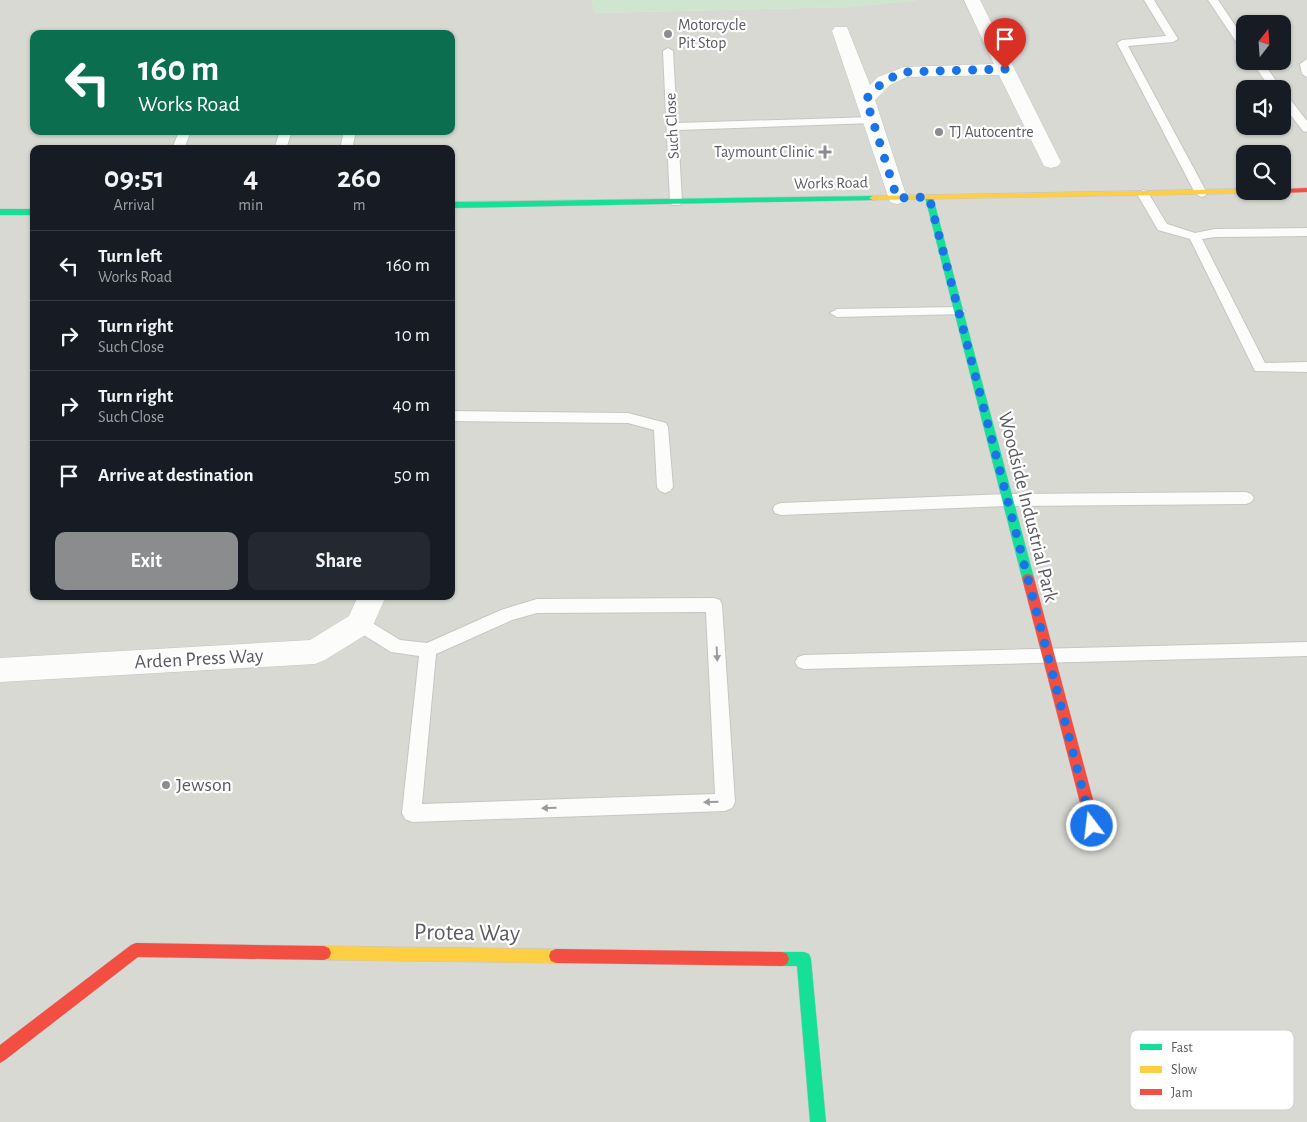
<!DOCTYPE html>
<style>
:root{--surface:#171b24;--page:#242831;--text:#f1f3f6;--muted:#9ea1a6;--line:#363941;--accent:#8b8c8e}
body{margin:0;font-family:"Alegreya Sans",sans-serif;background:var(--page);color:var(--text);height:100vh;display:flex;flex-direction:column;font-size:19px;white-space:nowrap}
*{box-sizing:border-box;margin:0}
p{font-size:16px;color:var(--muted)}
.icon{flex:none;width:28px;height:28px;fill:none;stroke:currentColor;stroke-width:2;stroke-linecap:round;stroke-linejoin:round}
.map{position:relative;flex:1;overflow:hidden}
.sheet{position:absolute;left:30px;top:145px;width:425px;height:455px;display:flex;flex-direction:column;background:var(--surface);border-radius:10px;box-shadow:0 1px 4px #0004}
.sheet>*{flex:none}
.top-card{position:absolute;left:30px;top:30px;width:425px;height:105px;border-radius:10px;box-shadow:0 1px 4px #0004;background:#0b6e4f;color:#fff;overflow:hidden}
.needle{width:32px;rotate:17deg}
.fabs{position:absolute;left:1236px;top:15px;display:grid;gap:10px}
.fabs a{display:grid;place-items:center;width:55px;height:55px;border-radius:10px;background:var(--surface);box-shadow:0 1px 4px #0004;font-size:25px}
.pin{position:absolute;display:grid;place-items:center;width:42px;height:42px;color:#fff;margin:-51px -21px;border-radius:50% 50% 50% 0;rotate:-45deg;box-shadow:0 0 5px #0007}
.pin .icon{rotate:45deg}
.me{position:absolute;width:55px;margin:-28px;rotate:345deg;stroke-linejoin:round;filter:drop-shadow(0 0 4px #0008)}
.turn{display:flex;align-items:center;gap:18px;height:105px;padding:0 25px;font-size:22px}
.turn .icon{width:65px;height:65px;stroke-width:2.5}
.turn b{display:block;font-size:35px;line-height:42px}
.eta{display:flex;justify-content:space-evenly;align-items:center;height:85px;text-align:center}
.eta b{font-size:30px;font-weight:600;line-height:35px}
.cta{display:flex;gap:10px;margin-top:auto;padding:10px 25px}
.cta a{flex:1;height:58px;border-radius:10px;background:var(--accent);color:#fff;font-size:20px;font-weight:600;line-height:58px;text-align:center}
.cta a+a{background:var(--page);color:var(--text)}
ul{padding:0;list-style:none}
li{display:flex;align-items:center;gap:15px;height:70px;padding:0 25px;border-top:1px solid var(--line)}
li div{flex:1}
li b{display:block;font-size:19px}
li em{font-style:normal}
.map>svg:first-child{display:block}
.industrial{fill:#d9d9d4;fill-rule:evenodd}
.green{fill:#d0e5d0}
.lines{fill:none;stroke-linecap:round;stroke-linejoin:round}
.lane-casing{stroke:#c5c5c3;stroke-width:2}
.street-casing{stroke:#c5c5c3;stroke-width:1}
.fast-casing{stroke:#c5c5c4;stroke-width:1}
.slow-casing{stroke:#c5c5c4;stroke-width:1}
.jam-casing{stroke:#c5c5c4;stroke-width:1}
.lane{fill:#fcfcfb;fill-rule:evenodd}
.street{fill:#fcfcfb;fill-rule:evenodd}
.fast{fill:#16e098;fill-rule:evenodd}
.slow{fill:#ffcf43;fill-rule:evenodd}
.jam{fill:#f24e42;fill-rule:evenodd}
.oneway{fill:#9a9b9e}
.route{stroke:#1a73e8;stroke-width:9;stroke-dasharray:0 16.2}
.poi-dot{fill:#8b8c8e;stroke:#fff;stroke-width:2}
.labels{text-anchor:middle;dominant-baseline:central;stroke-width:4.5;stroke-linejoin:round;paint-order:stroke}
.far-poi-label{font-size:16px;fill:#595b60;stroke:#fff;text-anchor:start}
.far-street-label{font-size:16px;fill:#595b60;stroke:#fff}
.street-label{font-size:20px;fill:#595b60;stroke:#fff}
.poi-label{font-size:20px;fill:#595b60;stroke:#fff;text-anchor:start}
.near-street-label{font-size:24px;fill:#595b60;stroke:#fff}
.key{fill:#fff;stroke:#cdcecf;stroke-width:1}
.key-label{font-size:14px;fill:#595b60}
</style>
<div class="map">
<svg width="1307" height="1122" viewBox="0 0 1307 1122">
<rect width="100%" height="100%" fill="#e8e8e3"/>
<path class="industrial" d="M 0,0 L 592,0 L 594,13 L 852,7 L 917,0 L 1307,0 L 1307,1122 L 0,1122 ZM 1245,24 L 1282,24 L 1282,61 L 1245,61 ZM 34,34 L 451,34 L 451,131 L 34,131 ZM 1245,89 L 1282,89 L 1282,126 L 1245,126 ZM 34,149 L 451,149 L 451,596 L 34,596 ZM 1245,154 L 1282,154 L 1282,191 L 1245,191 Z"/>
<polygon class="green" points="592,0 917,0 853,7 594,13"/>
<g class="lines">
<defs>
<g id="lane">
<polygon points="1144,0 1154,0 1178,39 1173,42 1128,46 1207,193 1205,196 1201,197 1195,193 1117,43 1122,40 1166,36"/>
<polygon points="1208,0 1218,0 1245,40 1245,50 1241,49"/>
<polygon points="668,48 673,51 677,123 873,117 879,120 873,123 678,130 682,202 680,205 672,205 670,202 663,51"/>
<polygon points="1307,59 1307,77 1302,74 1300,64"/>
<polygon points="1251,61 1262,61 1282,89 1271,89"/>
<polygon points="1282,93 1286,94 1307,121 1307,132 1303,131 1282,104"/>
<polygon points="179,131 191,131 184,149 172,149"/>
<polygon points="280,131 292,131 286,149 274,149"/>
<polygon points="344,131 356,131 352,149 340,149"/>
<polygon points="1143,190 1147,191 1167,224 1195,233 1215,229 1307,228 1307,236 1215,237 1202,239 1265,363 1307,362 1307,372 1255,371 1190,239 1158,230 1137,194"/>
<polygon points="958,307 965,311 963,314 837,317 830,313 837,309"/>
<polygon points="451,411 628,413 666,423 668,427 673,487 670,491 665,493 660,491 657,487 654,430 628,423 451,421"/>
<polygon points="1246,492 1251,494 1254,498 1251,502 1246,504 1007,506 781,515 775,513 773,509 775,505 781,503 1007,494"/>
<path d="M 714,598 L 720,600 L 722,605 L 735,802 L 732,808 L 725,811 L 412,822 L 405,819 L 402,813 L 419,656 L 391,652 L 354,629 L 352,624 L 354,619 L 360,617 L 366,619 L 400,640 L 427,643 L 501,610 L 537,599 ZM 706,612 L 715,794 L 422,804 L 436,654 L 512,620 L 537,613 Z"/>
<polygon points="1307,642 1307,656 804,669 798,667 795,662 798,657 804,655"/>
</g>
<g id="street">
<polygon points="964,0 980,0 1061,162 1058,166 1051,168 1044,166 999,75 907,77 890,85 875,100 907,198 904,202 897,204 890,202 832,31 835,27 847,27 870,85 878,77 904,67 994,64"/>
<polygon points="358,596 386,596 370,632 325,660 315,664 0,682 0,658 310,640 349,616"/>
</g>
<g id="fast">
<polygon points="926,195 929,195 933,197 1034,578 1032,581 1024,581 1022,578 925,197"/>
<polygon points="873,196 877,198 876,200 451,208 451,202"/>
<rect x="0" y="209" width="34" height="6"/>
<polygon points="782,952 804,952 809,954 811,959 826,1122 810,1122 797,966 782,966 777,964 775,959 777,954"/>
</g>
<g id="slow">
<polygon points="1245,189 1245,191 1274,191 1270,193 873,200 869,198 873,196"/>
<polygon points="324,946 556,949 561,951 563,956 561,961 556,963 324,960 319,958 317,953 319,948"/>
</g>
<g id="jam">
<polygon points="1307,188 1307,192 1282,193 1278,191 1282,191 1282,189"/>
<polygon points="1028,574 1032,575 1034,578 1100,826 1098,830 1093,832 1088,830 1086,826 1022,578 1024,575"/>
<polygon points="136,943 324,946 329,948 331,953 329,958 324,960 138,957 5,1060 0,1063 0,1045 131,945"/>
<polygon points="556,949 782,952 787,954 789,959 787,964 782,966 556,963 551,961 549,956 551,951"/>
</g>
</defs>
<use href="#lane" class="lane-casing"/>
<use href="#street" class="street-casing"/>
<use href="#fast" class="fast-casing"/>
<use href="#slow" class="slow-casing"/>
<use href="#jam" class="jam-casing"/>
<use href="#lane" class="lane"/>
<use href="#street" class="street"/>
<use href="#fast" class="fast"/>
<use href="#slow" class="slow"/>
<use href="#jam" class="jam"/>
</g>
<defs><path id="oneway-solid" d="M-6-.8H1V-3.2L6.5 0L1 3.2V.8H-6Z" transform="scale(1.25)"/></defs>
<g class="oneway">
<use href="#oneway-solid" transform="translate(717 654) rotate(87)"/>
<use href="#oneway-solid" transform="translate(711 802) rotate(178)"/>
<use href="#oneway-solid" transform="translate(549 808) rotate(178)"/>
</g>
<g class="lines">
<polyline class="route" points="1005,69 904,72 884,81 866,99 897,198 929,197 1092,826"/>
</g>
<g class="poi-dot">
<circle cx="668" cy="34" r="5"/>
<circle cx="939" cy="132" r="5"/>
<path d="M822.5 144.5h5v5h5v5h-5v5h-5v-5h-5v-5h5z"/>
<circle cx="166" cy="785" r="5"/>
</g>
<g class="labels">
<g class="far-poi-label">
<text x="678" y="25">Motorcycle<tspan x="678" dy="18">Pit Stop</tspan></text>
<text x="949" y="132">TJ Autocentre</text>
<text x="814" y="152" text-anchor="end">Taymount Clinic</text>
</g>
<g class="far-street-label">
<text transform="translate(672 126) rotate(-93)">Such Close</text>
<text transform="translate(831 183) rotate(-1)">Works Road</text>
</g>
<g class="street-label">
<text transform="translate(1028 507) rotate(76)">Woodside Industrial Park</text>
<text transform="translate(199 659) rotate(-3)">Arden Press Way</text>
</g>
<g class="poi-label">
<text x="176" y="785">Jewson</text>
</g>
<g class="near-street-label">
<text transform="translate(467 933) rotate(1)">Protea Way</text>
</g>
</g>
<rect x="1130" y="1030" width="164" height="80" rx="8" class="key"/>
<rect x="1140" y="1044" width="22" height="6" fill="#16e098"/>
<rect x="1140" y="1066" width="22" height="7" fill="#ffcf43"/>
<rect x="1140" y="1089" width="22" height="6" fill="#f24e42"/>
<g class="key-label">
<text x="1171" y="1052">Fast</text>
<text x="1171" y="1074">Slow</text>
<text x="1171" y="1097">Jam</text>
</g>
</svg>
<div class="fabs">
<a><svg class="needle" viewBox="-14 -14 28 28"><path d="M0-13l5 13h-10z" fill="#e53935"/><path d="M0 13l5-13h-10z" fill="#9ea1a6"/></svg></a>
<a><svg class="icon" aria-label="sound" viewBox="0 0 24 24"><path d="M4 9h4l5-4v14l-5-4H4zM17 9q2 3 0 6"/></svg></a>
<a><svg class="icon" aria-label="search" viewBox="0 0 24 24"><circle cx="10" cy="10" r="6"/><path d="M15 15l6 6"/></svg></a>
</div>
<div class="pin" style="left:1005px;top:69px;background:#d93025"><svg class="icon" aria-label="arrive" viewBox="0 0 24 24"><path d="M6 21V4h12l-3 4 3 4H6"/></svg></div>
<svg class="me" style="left:1092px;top:826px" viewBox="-20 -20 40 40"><circle r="17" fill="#1a73e8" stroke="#fff" stroke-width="3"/><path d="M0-11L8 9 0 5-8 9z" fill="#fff"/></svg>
<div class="top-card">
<div class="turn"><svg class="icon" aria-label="left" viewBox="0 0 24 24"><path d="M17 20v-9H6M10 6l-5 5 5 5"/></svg><div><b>160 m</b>Works Road</div></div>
</div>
<section class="sheet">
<div class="eta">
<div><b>09:51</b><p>Arrival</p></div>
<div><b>4</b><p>min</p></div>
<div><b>260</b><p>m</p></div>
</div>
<ul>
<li><svg class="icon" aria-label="left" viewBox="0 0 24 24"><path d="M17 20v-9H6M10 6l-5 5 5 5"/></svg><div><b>Turn left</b><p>Works Road</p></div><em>160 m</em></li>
<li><svg class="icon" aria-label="right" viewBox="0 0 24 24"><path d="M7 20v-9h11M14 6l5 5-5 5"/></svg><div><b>Turn right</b><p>Such Close</p></div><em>10 m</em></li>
<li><svg class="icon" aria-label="right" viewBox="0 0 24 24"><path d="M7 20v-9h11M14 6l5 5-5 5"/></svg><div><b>Turn right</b><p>Such Close</p></div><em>40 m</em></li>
<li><svg class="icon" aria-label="arrive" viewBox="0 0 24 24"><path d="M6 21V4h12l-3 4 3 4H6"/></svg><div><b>Arrive at destination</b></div><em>50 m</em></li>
</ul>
<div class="cta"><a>Exit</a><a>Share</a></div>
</section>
</div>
